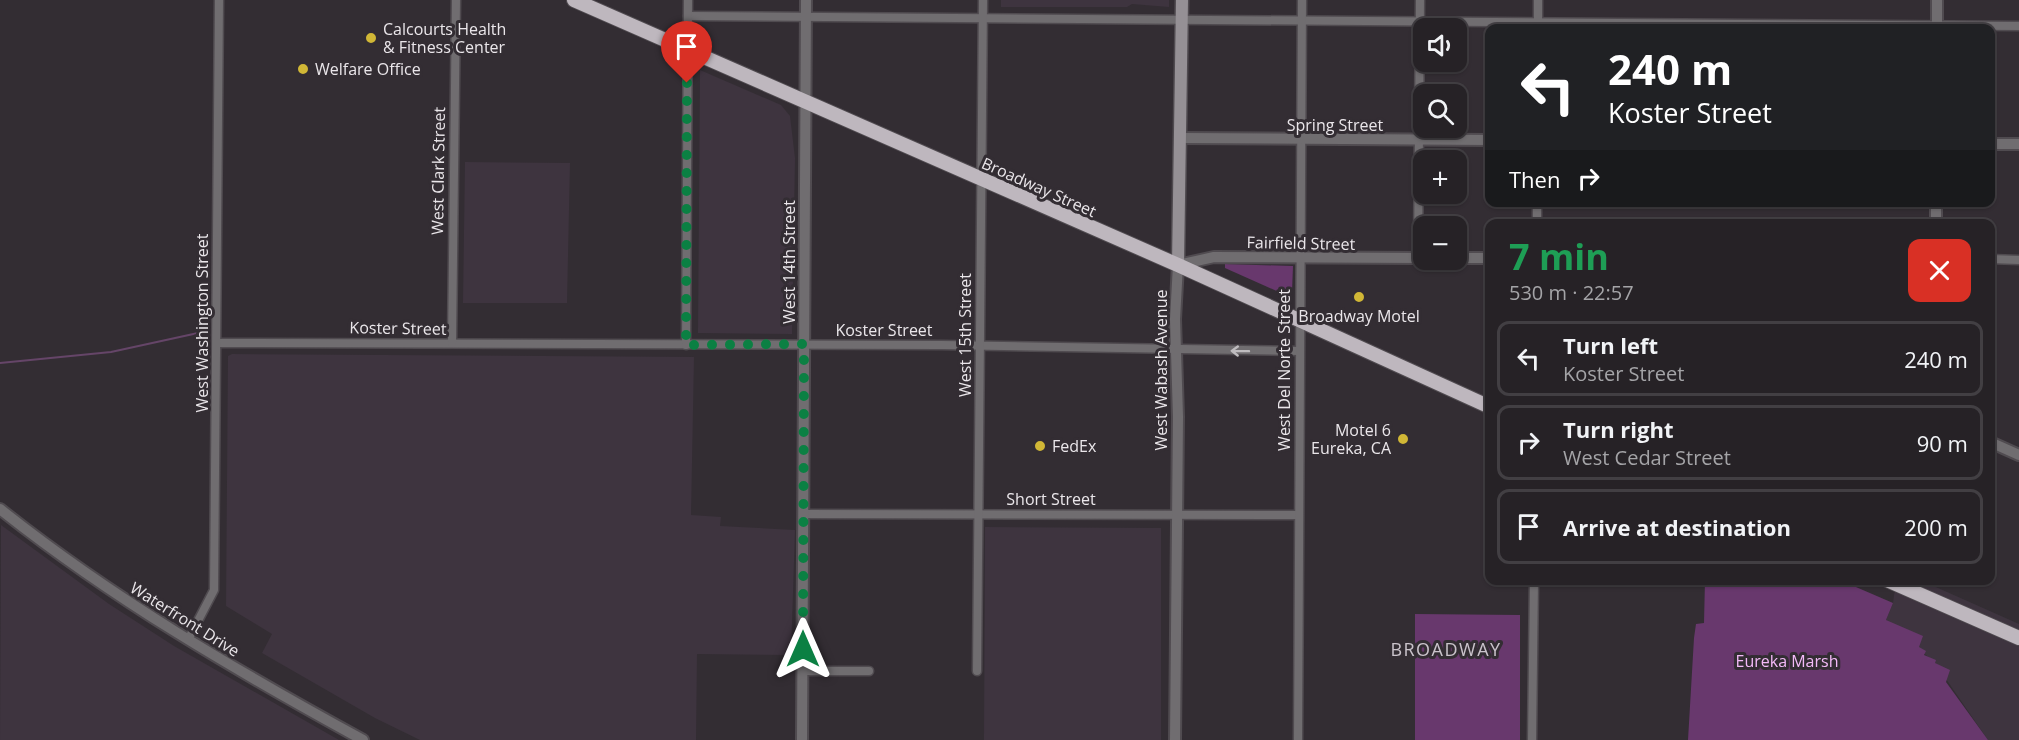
<!DOCTYPE html>
<meta charset="utf-8">
<style>
:root{--surface:#262226;--page:#322f32;--text:#f1f3f6;--muted:#a4a4a7;--line:#423f43}
body{margin:0;font-family:"Open Sans",sans-serif;background:var(--page);color:var(--text);height:100vh;display:flex;flex-direction:column;font-size:22px;white-space:nowrap}
*{box-sizing:border-box;margin:0}
p{font-size:20px;color:var(--muted)}
.icon{flex:none;width:33px;height:33px;fill:none;stroke:currentColor;stroke-width:2;stroke-linecap:round;stroke-linejoin:round}
.map{position:relative;flex:1;overflow:hidden}
.details{position:absolute;left:1485px;top:219px;width:510px;height:366px;display:flex;flex-direction:column;background:var(--surface);border-radius:12px;box-shadow:0 2px 4px #0004,0 0 0 2px var(--line)}
.details>*{flex:none}
.top-card{position:absolute;left:1485px;top:24px;width:510px;height:183px;border-radius:12px;box-shadow:0 2px 4px #0004,0 0 0 2px var(--line);background:#202124;color:#fff;overflow:hidden}
.tools{position:absolute;left:1413px;top:18px;display:grid;gap:12px}
.tools a{display:grid;place-items:center;width:54px;height:54px;border-radius:12px;background:var(--surface);box-shadow:0 2px 4px #0004,0 0 0 2px var(--line);font-size:30px}
.pin{position:absolute;display:grid;place-items:center;width:51px;height:51px;color:#fff;margin:-62px -26px;border-radius:50% 50% 50% 0;rotate:-45deg;box-shadow:0 0 6px #0007}
.pin .icon{rotate:45deg}
.me{position:absolute;width:66px;margin:-33px;rotate:0deg;stroke-linejoin:round;filter:drop-shadow(0 0 4px #0008)}
.turn{display:flex;align-items:center;gap:21px;height:126px;padding:0 24px;font-size:27px}
.turn .icon{width:78px;height:78px;stroke-width:2.5}
.turn b{display:block;font-size:42px;line-height:51px}
.then{display:flex;align-items:center;height:57px;padding:0 24px;background:#0003;gap:12px;font-size:22px}
.round{display:grid;place-items:center;flex:none;width:63px;height:63px;border-radius:12px;background:var(--page)}
.head{display:flex;align-items:center;justify-content:space-between;height:102px;padding:0 24px}
h1{font-size:36px;font-weight:700;line-height:45px;color:#1e9e55}
ul{padding:0;list-style:none}
li{display:flex;align-items:center;gap:18px;height:75px;margin:0 12px 9px;padding:0 12px;border:3px solid var(--line);border-radius:12px}
li div{flex:1}
li b{display:block;font-size:22px}
li em{font-style:normal}
.map>svg:first-child{display:block}
.built{fill:#3e343f}
.green{fill:#68386d}
.lines{fill:none;stroke-linecap:round;stroke-linejoin:round}
.stream{stroke:#654568;stroke-width:2}
.minor-casing{stroke:#504b50;stroke-width:11}
.tertiary-casing{stroke:#504b50;stroke-width:14}
.secondary-casing{stroke:#504b50;stroke-width:15}
.trunk-casing{stroke:#504b50;stroke-width:16}
.minor{stroke:#706d70;stroke-width:8}
.tertiary{stroke:#706d70;stroke-width:10}
.secondary{stroke:#959095;stroke-width:12}
.trunk{stroke:#beb7be;stroke-width:14}
.oneway{stroke:#bfbcbf}
.route{stroke:#0b8043;stroke-width:10;stroke-dasharray:0 18}
.poi-dot{fill:#d1b736;stroke:#332d33;stroke-width:2}
.labels{text-anchor:middle;dominant-baseline:central;stroke-width:6;stroke-linejoin:round;paint-order:stroke}
.poi-label{font-size:16px;fill:#eae6ea;stroke:#332d33;text-anchor:start}
.street-label{font-size:16px;fill:#eae6ea;stroke:#332d33}
.park-label{font-size:16px;fill:#f4baf9;stroke:#332d33}
.neighbourhood-label{font-size:18px;letter-spacing:1.5px;fill:#cac3cb;stroke:#332d33}
</style>
<div class="map">
<svg width="2019" height="740" viewBox="0 0 2019 740">
<rect width="100%" height="100%" fill="#332d33"/>
<g class="built">
<polygon points="1001,0 1169,0 1169,7 1132,4 1127,7 1001,7"/>
<polygon points="700,70 781,105 790,116 795,158 792,334 698,333"/>
<polygon points="465,162 570,163 567,303 463,303"/>
<polygon points="232,354 694,357 691,515 721,517 720,526 795,530 791,655 697,654 696,740 420,740 375,718 262,653 272,634 226,606 228,356"/>
<polygon points="1,525 109,604 174,646 339,740 0,740"/>
<polygon points="985,527 1161,528 1161,740 984,740"/>
<polygon points="1920,580 2019,624 2019,740 1988,740 1935,663 1886,620 1893,603 1896,581"/>
</g>
<g class="green">
<polygon points="1225,264 1293,266 1292,292 1288,296 1225,268"/>
<polygon points="1705,580 1842,581 1893,603 1886,620 1923,636 1919,647 1926,651 1924,655 1936,660 1935,663 1950,670 1946,682 1988,740 1688,740 1694,638 1696,624 1704,623"/>
<polygon points="1415,614 1520,615 1520,740 1415,740"/>
</g>
<g class="lines">
<polyline class="stream" points="0,363 111,352 198,333"/>
<defs>
<g id="minor">
<polyline points="688,16 2019,26"/>
<polyline points="1538,28 1538,0"/>
<polyline points="1537,202 1537,224"/>
<polyline points="1418,258 1420,0"/>
<polyline points="1990,259 2019,260"/>
<polyline points="217,343 942,345 1299,351"/>
<polyline points="452,343 456,0"/>
<polyline points="686,345 688,0"/>
<polyline points="804,514 1298,515"/>
<polyline points="188,640 214,590 219,0"/>
<polyline points="802,671 869,671"/>
<polyline points="977,671 983,0"/>
<polyline points="1298,740 1302,0"/>
<polyline points="1532,740 1534,580"/>
</g>
<g id="tertiary">
<polyline points="1937,28 1937,0"/>
<polyline points="1180,138 1490,140"/>
<polyline points="1990,144 2019,144"/>
<polyline points="1936,224 1936,202"/>
<polyline points="1456,258 1490,258"/>
<polyline points="1990,442 2019,455"/>
<path d="M 0,509 C 113,599 237,671 363,740"/>
<polyline points="802,740 806,0"/>
<polyline points="1175,740 1178,417 1175,319 1178,265 1214,257 1424,258"/>
</g>
<polyline id="secondary" points="1178,265 1182,0"/>
<g id="trunk">
<polyline points="574,0 1178,265 1490,407"/>
<polyline points="1887,580 2019,638"/>
</g>
</defs>
<use href="#minor" class="minor-casing"/>
<use href="#tertiary" class="tertiary-casing"/>
<use href="#secondary" class="secondary-casing"/>
<use href="#trunk" class="trunk-casing"/>
<use href="#minor" class="minor"/>
<use href="#tertiary" class="tertiary"/>
<use href="#secondary" class="secondary"/>
<use href="#trunk" class="trunk"/>
</g>
<defs><path id="oneway-shaft" d="M-6 0H5M1.5-3L5.5 0L1.5 3" fill="none" stroke-width="1.6" stroke-linecap="round" stroke-linejoin="round" transform="scale(1.5)"/></defs>
<use class="oneway" href="#oneway-shaft" transform="translate(1240 351) rotate(-179)"/>
<g class="lines">
<polyline class="route" points="687,83 686,345 804,344 803,649"/>
</g>
<g class="poi-dot">
<circle cx="371" cy="38" r="6"/>
<circle cx="303" cy="69" r="6"/>
<circle cx="1359" cy="297" r="6"/>
<circle cx="1403" cy="439" r="6"/>
<circle cx="1040" cy="446" r="6"/>
</g>
<g class="labels">
<g class="poi-label">
<text x="383" y="29">Calcourts Health<tspan x="383" dy="18">&amp; Fitness Center</tspan></text>
<text x="315" y="69">Welfare Office</text>
<text x="1359" y="316" text-anchor="middle">Broadway Motel</text>
<text x="1391" y="430" text-anchor="end">Motel 6<tspan x="1391" dy="18">Eureka, CA</tspan></text>
<text x="1052" y="446">FedEx</text>
</g>
<g class="street-label">
<text x="1335" y="125">Spring Street</text>
<text transform="translate(438 171) rotate(-89)">West Clark Street</text>
<text transform="translate(1039 187) rotate(24)">Broadway Street</text>
<text transform="translate(1301 243) rotate(1)">Fairfield Street</text>
<text transform="translate(789 262) rotate(-90)">West 14th Street</text>
<text transform="translate(202 323) rotate(-90)">West Washington Street</text>
<text transform="translate(398 328) rotate(1)">Koster Street</text>
<text x="884" y="330">Koster Street</text>
<text transform="translate(965 335) rotate(-90)">West 15th Street</text>
<text transform="translate(1161 370) rotate(-90)">West Wabash Avenue</text>
<text transform="translate(1284 370) rotate(-90)">West Del Norte Street</text>
<text x="1051" y="499">Short Street</text>
<text transform="translate(185 619) rotate(32)">Waterfront Drive</text>
</g>
<g class="park-label">
<text x="1787" y="661">Eureka Marsh</text>
</g>
<g class="neighbourhood-label">
<text x="1446" y="649">BROADWAY</text>
</g>
</g>
</svg>
<div class="tools">
<a><svg class="icon" aria-label="sound" viewBox="0 0 24 24"><path d="M4 9h4l5-4v14l-5-4H4zM17 9q2 3 0 6"/></svg></a>
<a><svg class="icon" aria-label="search" viewBox="0 0 24 24"><circle cx="10" cy="10" r="6"/><path d="M15 15l6 6"/></svg></a>
<a>+</a>
<a>−</a>
</div>
<div class="pin" style="left:687px;top:83px;background:#d93025"><svg class="icon" aria-label="arrive" viewBox="0 0 24 24"><path d="M6 21V4h12l-3 4 3 4H6"/></svg></div>
<svg class="me" style="left:803px;top:649px" viewBox="-20 -20 40 40"><path d="M0-17L14 15 0 8-14 15z" fill="#0b8043" stroke="#fff" stroke-width="4"/></svg>
<div class="top-card">
<div class="turn"><svg class="icon" aria-label="left" viewBox="0 0 24 24"><path d="M17 20v-9H6M10 6l-5 5 5 5"/></svg><div><b>240 m</b>Koster Street</div></div>
<div class="then">Then<svg class="icon" aria-label="right" viewBox="0 0 24 24"><path d="M7 20v-9h11M14 6l5 5-5 5"/></svg></div>
</div>
<section class="details">
<div class="head"><div><h1>7 min</h1><p>530 m · 22:57</p></div><a class="round" style="background:#d93025;color:#fff"><svg class="icon" aria-label="close" viewBox="0 0 24 24"><path d="M6 6l12 12M18 6L6 18"/></svg></a></div>
<ul>
<li><svg class="icon" aria-label="left" viewBox="0 0 24 24"><path d="M17 20v-9H6M10 6l-5 5 5 5"/></svg><div><b>Turn left</b><p>Koster Street</p></div><em>240 m</em></li>
<li><svg class="icon" aria-label="right" viewBox="0 0 24 24"><path d="M7 20v-9h11M14 6l5 5-5 5"/></svg><div><b>Turn right</b><p>West Cedar Street</p></div><em>90 m</em></li>
<li><svg class="icon" aria-label="arrive" viewBox="0 0 24 24"><path d="M6 21V4h12l-3 4 3 4H6"/></svg><div><b>Arrive at destination</b></div><em>200 m</em></li>
</ul>
</section>
</div>
